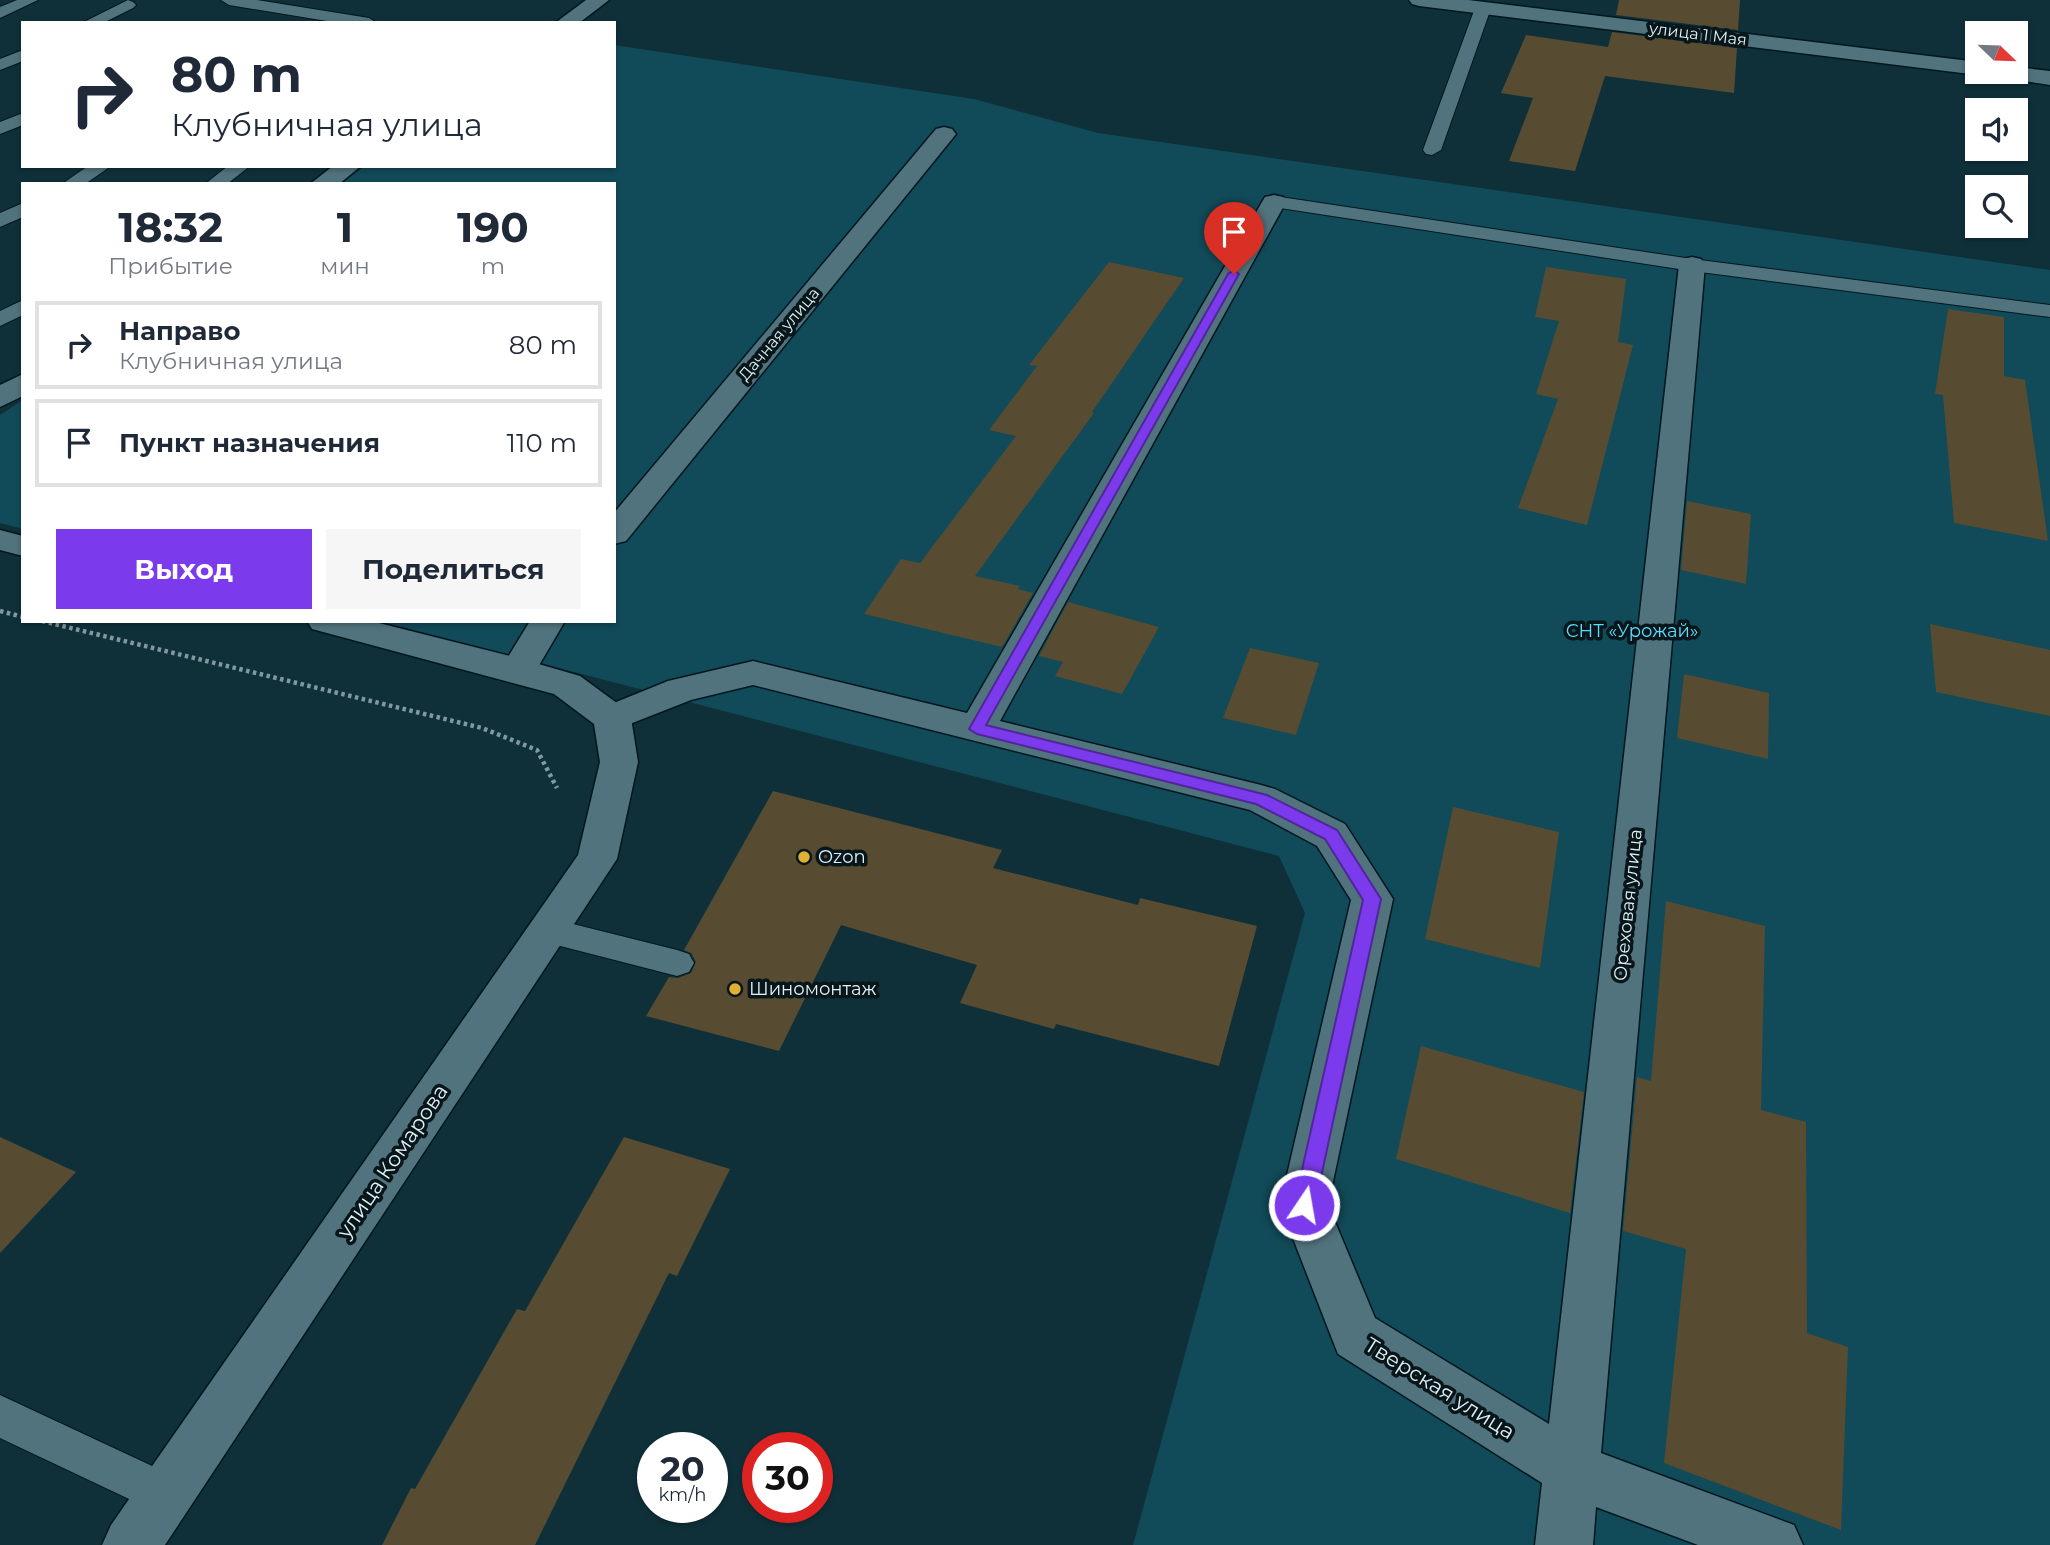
<!DOCTYPE html>
<html lang="ru">
<meta charset="utf-8">
<style>
:root{--surface:#fff;--page:#f6f6f7;--text:#1f2937;--muted:#747a83;--line:#e0e1e3;--accent:#7c3aed}
body{margin:0;font-family:Montserrat,sans-serif;background:var(--page);color:var(--text);height:100vh;display:flex;flex-direction:column;font-size:26px;white-space:nowrap}
*{box-sizing:border-box;margin:0}
p{font-size:23px;color:var(--muted)}
.icon{flex:none;width:38px;height:38px;fill:none;stroke:currentColor;stroke-width:2;stroke-linecap:round;stroke-linejoin:round}
.map{position:relative;flex:1;overflow:hidden}
.panel{position:absolute;left:21px;top:182px;width:595px;height:441px;display:flex;flex-direction:column;background:var(--surface);border-radius:0px;box-shadow:0 2px 5px #0004}
.panel>*{flex:none}
.guide{position:absolute;left:21px;top:21px;width:595px;height:147px;border-radius:0px;box-shadow:0 2px 5px #0004;background:#fff;color:var(--text);overflow:hidden}
.needle{width:46px;rotate:113deg}
.buttons{position:absolute;left:1965px;top:21px;display:grid;gap:14px}
.buttons a{display:grid;place-items:center;width:63px;height:63px;border-radius:0px;background:var(--surface);box-shadow:0 2px 5px #0004;font-size:35px}
.speed{position:absolute;left:637px;top:1432px;display:flex;gap:14px;font-size:35px;font-weight:700;text-align:center}
.speed>*{display:grid;place-content:center;width:91px;height:91px;border-radius:50%;background:var(--surface);box-shadow:0 2px 5px #0004;line-height:1}
.speed small{font-size:18px;font-weight:400}
.speed .limit{border:10px solid #d22;background:#fff;color:#111}
.pin{position:absolute;display:grid;place-items:center;width:60px;height:60px;color:#fff;margin:-72px -30px;border-radius:50% 50% 50% 0;rotate:-45deg;box-shadow:0 0 7px #0007}
.pin .icon{rotate:45deg}
.me{position:absolute;width:77px;margin:-38px;rotate:12deg;stroke-linejoin:round;filter:drop-shadow(0 0 5px #0008)}
.turn{display:flex;align-items:center;gap:24px;height:147px;padding:0 35px;font-size:32px}
.turn .icon{width:91px;height:91px;stroke-width:2.5}
.turn b{display:block;font-size:49px;line-height:60px}
.eta{display:flex;justify-content:space-evenly;align-items:center;height:119px;text-align:center}
.eta b{font-size:42px;font-weight:700;line-height:49px}
.button{display:flex;gap:14px;margin-top:auto;padding:14px 35px}
.button a{flex:1;height:80px;border-radius:0px;background:var(--accent);color:#fff;font-size:28px;font-weight:700;line-height:80px;text-align:center}
.button a+a{background:var(--page);color:var(--text)}
ul{padding:0;list-style:none}
li{display:flex;align-items:center;gap:21px;height:88px;margin:0 14px 10px;padding:0 21px;border:4px solid var(--line);border-radius:0px}
li div{flex:1}
li b{display:block;font-size:26px}
li em{font-style:normal}
.map>svg:first-child{display:block}
.green{fill:#114a58}
.building{fill:#574c32}
.lines{fill:none;stroke-linecap:round;stroke-linejoin:round}
.lane-casing{stroke:#01171e;stroke-width:2}
.street-casing{stroke:#01171e;stroke-width:3}
.secondary-casing{stroke:#01171e;stroke-width:3}
.path{stroke:#8099a0;stroke-width:4.5;stroke-dasharray:3.5 3.5;stroke-linecap:butt}
.lane{fill:#51737e;fill-rule:evenodd}
.street{fill:#51737e;fill-rule:evenodd}
.secondary{fill:#51737e;fill-rule:evenodd}
.route{fill:#7c3aed;stroke:#51269a;stroke-width:2}
.poi-dot{fill:#dfb034;stroke:#08161a;stroke-width:2.5}
.labels{text-anchor:middle;dominant-baseline:central;stroke-width:7;stroke-linejoin:round;paint-order:stroke}
.far-street-label{font-size:16px;fill:#ddf0f5;stroke:#08161a}
.park-label{font-size:18px;fill:#5ddcfe;stroke:#08161a}
.poi-label{font-size:18px;fill:#ddf0f5;stroke:#08161a;text-anchor:start}
.street-label{font-size:18px;fill:#ddf0f5;stroke:#08161a}
.near-street-label{font-size:21px;fill:#ddf0f5;stroke:#08161a}
</style>
<div class="map">
<svg width="2050" height="1545" viewBox="0 0 2050 1545">
<rect width="100%" height="100%" fill="#0f3039"/>
<g class="green">
<polygon points="614,45 974,99 1098,133 2050,270 2050,1545 1133,1545 1305,913 1279,856 379,621 614,621 614,184 340,184 365,166 614,166"/>
<polygon points="23,400 23,529 0,523 0,415"/>
</g>
<g class="building">
<polygon points="1619,0 1740,0 1738,30 1616,15"/>
<polygon points="1612,32 1737,48 1734,93 1605,76 1575,171 1509,161 1533,98 1501,93 1526,35 1608,47"/>
<polygon points="1109,262 1184,278 1092,412 1094,413 975,576 1020,586 1018,589 1033,593 1002,647 864,614 901,559 920,563 1016,436 989,430 1037,366 1029,365"/>
<polygon points="1546,267 1626,279 1618,342 1633,345 1587,525 1518,508 1558,399 1536,394 1559,321 1535,317"/>
<polygon points="1948,309 2004,317 2004,376 2025,380 2048,541 1954,523 1943,395 1935,394"/>
<polygon points="1687,501 1751,514 1746,584 1681,570"/>
<polygon points="1068,602 1159,627 1122,694 1055,676 1063,662 1039,656"/>
<polygon points="1930,624 2050,650 2050,716 1936,692"/>
<polygon points="1250,648 1319,663 1296,735 1223,718"/>
<polygon points="1684,674 1769,693 1768,759 1677,738"/>
<polygon points="773,791 1002,850 993,868 1138,905 1140,898 1257,926 1219,1066 1056,1024 1054,1029 960,1003 977,965 841,925 779,1051 646,1016 669,977 678,978 691,973 696,962 691,953 684,950"/>
<polygon points="1453,807 1559,832 1540,968 1425,939"/>
<polygon points="1666,901 1765,926 1761,1110 1806,1122 1807,1333 1848,1347 1841,1530 1664,1463 1686,1249 1623,1231 1637,1077 1651,1081"/>
<polygon points="1421,1046 1584,1092 1570,1213 1396,1159"/>
<polygon points="0,1137 76,1172 0,1253"/>
<polygon points="624,1137 730,1169 677,1276 669,1273 535,1545 382,1545 411,1488 415,1489 517,1309 525,1311"/>
</g>
<g class="lines">
<defs>
<g id="lane">
<polygon points="17,0 38,0 0,18 0,7"/>
<polygon points="128,0 133,2 136,5 133,8 103,23 82,23"/>
<polygon points="221,0 257,0 369,18 377,23 339,23 229,5"/>
<polygon points="1483,3 1491,8 1441,150 1432,155 1426,154 1423,150 1475,8"/>
<polygon points="23,50 23,61 0,70 0,59"/>
<polygon points="23,113 23,125 0,134 0,122"/>
<polygon points="88,166 111,166 85,184 62,184"/>
<polygon points="228,166 250,166 227,184 205,184"/>
<polygon points="1274,196 1692,259 2050,305 2050,317 1692,271 1267,206 1264,202"/>
<polygon points="23,203 23,217 0,227 0,213"/>
<polygon points="23,300 23,315 0,326 0,311"/>
<polygon points="549,918 677,950 689,954 694,963 689,972 677,976 537,940 533,931 537,922"/>
<polygon points="0,1395 180,1479 187,1494 180,1509 165,1516 0,1438"/>
</g>
<g id="street">
<polygon points="944,127 952,129 956,134 952,139 626,541 614,544 614,513 936,129"/>
<polygon points="1274,195 1283,197 1286,202 1000,721 1261,785 1275,789 1345,824 1393,899 1328,1205 1375,1318 1549,1424 1679,265 1683,259 1692,257 1701,259 1705,265 1601,1453 1794,1525 1803,1545 1698,1545 1596,1507 1593,1545 1535,1545 1542,1483 1338,1354 1280,1205 1351,900 1317,846 1250,810 753,685 691,700 612,731 599,727 593,718 599,709 668,681 753,661 967,713 1262,202 1265,197"/>
<polygon points="530,621 565,621 531,679 518,682 505,679 500,670"/>
</g>
<g id="secondary">
<polygon points="586,0 609,0 579,23 555,23"/>
<polygon points="1409,0 1468,0 1978,62 1978,72 1987,72 1978,75 1419,6 1412,4"/>
<polygon points="2016,67 2050,71 2050,85 2003,78 1995,77 1992,72 2016,72"/>
<polygon points="333,166 361,166 339,184 310,184"/>
<polygon points="23,374 23,396 0,407 0,385"/>
<polygon points="0,530 23,536 23,556 0,550"/>
<polygon points="307,621 371,621 518,658 580,676 625,709 631,718 638,762 617,859 165,1545 102,1545 111,1525 578,855 600,762 594,724 554,694 312,629"/>
</g>
</defs>
<use href="#lane" class="lane-casing"/>
<use href="#street" class="street-casing"/>
<use href="#secondary" class="secondary-casing"/>
<g class="path">
<polyline points="0,611 23,617"/>
<polyline points="42,621 482,728 537,750 557,788"/>
</g>
<use href="#lane" class="lane"/>
<use href="#street" class="street"/>
<use href="#secondary" class="secondary"/>
</g>
<polygon class="route" points="1234,270 1239,274 986,725 1267,795 1337,830 1381,899 1315,1205 1312,1211 1304,1214 1297,1211 1294,1205 1363,900 1325,839 1256,804 977,734 969,729 1228,274"/>
<g class="poi-dot">
<circle cx="804" cy="857" r="7"/>
<circle cx="735" cy="989" r="7"/>
</g>
<g class="labels">
<g class="far-street-label">
<text transform="translate(1698 34) rotate(7)">улица 1 Мая</text>
<text transform="translate(779 334) rotate(-50)">Дачная улица</text>
</g>
<g class="park-label">
<text x="1632" y="631">СНТ «Урожай»</text>
</g>
<g class="poi-label">
<text x="818" y="857">Ozon</text>
<text x="749" y="989">Шиномонтаж</text>
</g>
<g class="street-label">
<text transform="translate(1628 905) rotate(-84)">Ореховая улица</text>
</g>
<g class="near-street-label">
<text transform="translate(392 1161) rotate(-56)">улица Комарова</text>
<text transform="translate(1440 1388) rotate(32)">Тверская улица</text>
</g>
</g>
</svg>
<div class="buttons">
<a><svg class="needle" viewBox="-14 -14 28 28"><path d="M0-13l5 13h-10z" fill="#e53935"/><path d="M0 13l5-13h-10z" fill="#747a83"/></svg></a>
<a><svg class="icon" aria-label="sound" viewBox="0 0 24 24"><path d="M4 9h4l5-4v14l-5-4H4zM17 9q2 3 0 6"/></svg></a>
<a><svg class="icon" aria-label="search" viewBox="0 0 24 24"><circle cx="10" cy="10" r="6"/><path d="M15 15l6 6"/></svg></a>
</div>
<div class="speed"><div>20<small>km/h</small></div><div class="limit">30</div></div>
<div class="pin" style="left:1234px;top:274px;background:#d93025"><svg class="icon" aria-label="arrive" viewBox="0 0 24 24"><path d="M6 21V4h12l-3 4 3 4H6"/></svg></div>
<svg class="me" style="left:1304px;top:1205px" viewBox="-20 -20 40 40"><circle r="17" fill="#7c3aed" stroke="#fff" stroke-width="3"/><path d="M0-11L8 9 0 5-8 9z" fill="#fff"/></svg>
<div class="guide">
<div class="turn"><svg class="icon" aria-label="right" viewBox="0 0 24 24"><path d="M7 20v-9h11M14 6l5 5-5 5"/></svg><div><b>80 m</b>Клубничная улица</div></div>
</div>
<section class="panel">
<div class="eta">
<div><b>18:32</b><p>Прибытие</p></div>
<div><b>1</b><p>мин</p></div>
<div><b>190</b><p>m</p></div>
</div>
<ul>
<li><svg class="icon" aria-label="right" viewBox="0 0 24 24"><path d="M7 20v-9h11M14 6l5 5-5 5"/></svg><div><b>Направо</b><p>Клубничная улица</p></div><em>80 m</em></li>
<li><svg class="icon" aria-label="arrive" viewBox="0 0 24 24"><path d="M6 21V4h12l-3 4 3 4H6"/></svg><div><b>Пункт назначения</b></div><em>110 m</em></li>
</ul>
<div class="button"><a>Выход</a><a>Поделиться</a></div>
</section>
</div>
